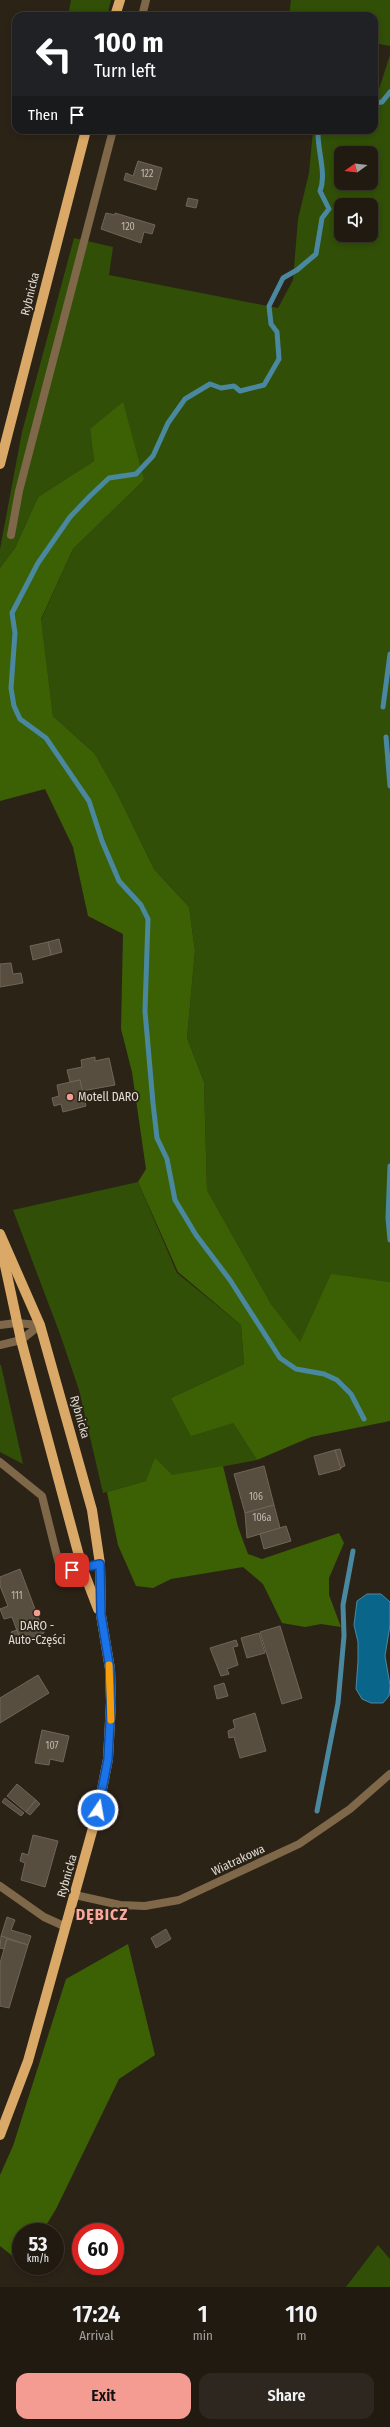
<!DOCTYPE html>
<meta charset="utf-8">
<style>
:root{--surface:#211a11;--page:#2d271f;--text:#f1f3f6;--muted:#a2a19f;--line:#3e3831;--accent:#f59c92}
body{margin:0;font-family:"Fira Sans Condensed",sans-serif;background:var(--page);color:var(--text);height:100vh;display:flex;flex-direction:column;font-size:15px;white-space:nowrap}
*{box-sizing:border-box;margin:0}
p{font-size:13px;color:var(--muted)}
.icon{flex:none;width:22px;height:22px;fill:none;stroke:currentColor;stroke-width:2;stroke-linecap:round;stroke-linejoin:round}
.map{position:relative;height:2287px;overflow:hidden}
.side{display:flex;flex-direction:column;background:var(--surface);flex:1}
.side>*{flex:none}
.banner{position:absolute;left:12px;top:12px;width:366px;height:122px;border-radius:12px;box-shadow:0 2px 6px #0003,0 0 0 1px var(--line);background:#202124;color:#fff;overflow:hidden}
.needle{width:26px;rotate:255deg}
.fabs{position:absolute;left:334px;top:146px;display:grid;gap:8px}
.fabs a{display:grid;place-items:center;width:44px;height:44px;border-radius:8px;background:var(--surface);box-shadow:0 2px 6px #0003,0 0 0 1px var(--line);font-size:20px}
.speed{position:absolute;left:12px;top:2223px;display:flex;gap:8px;font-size:20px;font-weight:700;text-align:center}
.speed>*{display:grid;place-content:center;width:52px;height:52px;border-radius:50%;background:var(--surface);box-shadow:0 2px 6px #0003,0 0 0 1px var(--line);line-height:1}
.speed small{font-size:10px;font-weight:400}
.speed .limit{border:6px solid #d22;background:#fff;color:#111}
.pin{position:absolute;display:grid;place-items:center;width:34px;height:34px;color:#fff;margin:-17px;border-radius:8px;box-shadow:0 2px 6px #0006}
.me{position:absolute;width:44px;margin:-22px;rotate:12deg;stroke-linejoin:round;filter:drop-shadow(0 0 3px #0008)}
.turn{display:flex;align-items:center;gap:14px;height:84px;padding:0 16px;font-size:18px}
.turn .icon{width:52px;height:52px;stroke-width:2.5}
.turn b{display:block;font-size:28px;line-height:34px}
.then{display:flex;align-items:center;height:38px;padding:0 16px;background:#0003;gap:8px;font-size:15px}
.eta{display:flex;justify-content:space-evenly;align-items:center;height:68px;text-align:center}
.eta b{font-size:24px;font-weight:600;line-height:28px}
.cta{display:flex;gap:8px;margin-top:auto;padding:8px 16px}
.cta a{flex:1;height:46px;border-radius:12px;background:var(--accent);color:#111;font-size:16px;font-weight:600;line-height:46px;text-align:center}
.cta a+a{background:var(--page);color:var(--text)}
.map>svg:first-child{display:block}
.green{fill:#314f07;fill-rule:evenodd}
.forest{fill:#3c6104}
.water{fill:#0a658a;stroke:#4a88a0}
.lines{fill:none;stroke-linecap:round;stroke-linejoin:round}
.stream{stroke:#4a88a0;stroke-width:5}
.building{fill:#584e40;stroke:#706557}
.minor{stroke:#7f6749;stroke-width:8}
.tertiary{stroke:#7f6749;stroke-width:8}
.primary{stroke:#dba967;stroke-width:10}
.route-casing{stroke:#114b97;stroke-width:10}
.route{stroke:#1a73e8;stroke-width:7}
.slow{stroke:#f59e0b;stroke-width:7}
.poi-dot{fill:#f59c92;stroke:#2c2317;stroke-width:1.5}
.labels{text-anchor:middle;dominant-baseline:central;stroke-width:3.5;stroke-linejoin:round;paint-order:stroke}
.number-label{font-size:10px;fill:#bfb8ae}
.street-label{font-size:12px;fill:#e1dbd3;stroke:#2c2317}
.poi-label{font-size:12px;fill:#e1dbd3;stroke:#2c2317;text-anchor:start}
.district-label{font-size:16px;font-weight:bold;letter-spacing:1px;fill:#faa79d;stroke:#2c2317}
</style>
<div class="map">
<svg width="390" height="2287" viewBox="0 0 390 2287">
<rect width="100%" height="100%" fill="#2c2317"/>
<g class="green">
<polygon points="71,0 111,0 107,16 68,16"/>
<polygon points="291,0 390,0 390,46 374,43 374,16 289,16"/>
<path d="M 390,55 L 390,1282 L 331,1275 L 300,1343 L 271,1304 L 207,1190 L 204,1082 L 187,1038 L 195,951 L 189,907 L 154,869 L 117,793 L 95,754 L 53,716 L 41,620 L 73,549 L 144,480 L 90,429 L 94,461 L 38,497 L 15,548 L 0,568 L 0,549 L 22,432 L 74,238 L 113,247 L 109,275 L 278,308 L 293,280 L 298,219 L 309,173 L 313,130 L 374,130 L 374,90 L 379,89 ZM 341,153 L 371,153 L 371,183 L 341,183 ZM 341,205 L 371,205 L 371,235 L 341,235 Z"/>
<polygon points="138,1182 177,1273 241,1325 244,1364 171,1398 233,1423 257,1460 146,1481 103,1493 79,1390 60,1334 13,1210"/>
<polygon points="0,1365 1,1365 23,1464 0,1452"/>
<polygon points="378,2245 390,2259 390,2287 346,2287"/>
</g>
<g class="forest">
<polygon points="123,402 144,480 73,549 41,619 53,716 95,754 117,793 154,869 189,907 195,951 187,1038 204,1082 207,1190 271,1304 300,1342 331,1274 390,1282 390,1421 311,1437 257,1460 233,1423 191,1436 171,1398 244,1364 241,1325 178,1272 138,1182 146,1169 132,1072 121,1029 123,934 88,916 73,847 45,789 0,801 0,568 15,548 38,497 94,461 90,429"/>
<polygon points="155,1458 172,1475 223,1466 238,1527 248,1554 262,1559 339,1533 344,1543 329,1578 329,1595 341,1627 321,1624 305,1627 282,1623 263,1584 243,1567 171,1579 153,1588 136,1586 118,1545 107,1492 146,1481"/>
<polygon points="128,1944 155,2055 119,2079 56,2209 42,2232 21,2232 21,2253 15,2258 0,2246 0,2175 13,2146 66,1979"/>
</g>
<polygon class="water" points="367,1594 381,1594 390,1602 390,1625 385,1656 390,1685 389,1696 383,1703 371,1703 362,1699 356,1689 358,1661 358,1642 354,1625 357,1601"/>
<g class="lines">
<g class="stream">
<polyline points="374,103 382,102 390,92"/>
<path d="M 318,130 C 317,151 327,173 320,191 L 329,209 L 322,218 L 316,254 L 297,270 L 283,278 L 269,306 L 271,324 L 277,332 L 279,359 L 264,385 L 240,391 L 234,386 L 221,388 L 210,384 L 185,399 L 168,423 L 153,456 L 136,474 L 109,478 L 90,496 L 70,517 L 38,563 L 12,613 L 15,633 L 11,688 L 14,706 L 20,719 L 46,738 L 89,801 L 102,841 L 119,881 L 141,905 L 148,919 L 145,1011 L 153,1103 L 157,1138 L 167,1159 L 175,1200 L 196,1235 L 230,1280 L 280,1358 L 296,1369 L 324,1374 L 337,1380 L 351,1394 L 364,1419"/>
<polyline points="383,707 390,654"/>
<polyline points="386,737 390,786"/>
<polyline points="390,1166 388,1218 390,1240"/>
<polyline points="317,1811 338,1703 344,1636 343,1605 353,1551"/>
</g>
</g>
<g class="building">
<polygon points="138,161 162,168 156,190 124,180 126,173 133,176"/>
<polygon points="188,198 198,200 196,208 186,206"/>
<polygon points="106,213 115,215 115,213 155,225 152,234 144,232 141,243 101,229"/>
<polygon points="59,939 62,952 51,955 48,942"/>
<polygon points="48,942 51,955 33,960 30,946"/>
<polygon points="11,963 13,974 21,973 23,983 0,987 0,964"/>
<polygon points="95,1057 95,1061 109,1058 115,1085 82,1091 80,1080 70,1082 67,1070 82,1067 81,1060"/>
<polygon points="80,1080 86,1106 63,1112 61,1104 54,1106 52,1098 59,1096 57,1085"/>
<polygon points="340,1449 345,1466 340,1468 335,1450"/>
<polygon points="335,1450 341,1469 319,1475 314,1456"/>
<polygon points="264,1466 274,1505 245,1513 234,1474"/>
<polygon points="274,1505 280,1528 247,1538 245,1513"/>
<polygon points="286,1526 291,1541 264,1549 260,1534"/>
<polygon points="20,1569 44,1633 21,1642 12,1617 4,1619 0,1609 8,1606 0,1586 0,1577"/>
<polygon points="280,1626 302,1698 282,1704 260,1632"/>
<polygon points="17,1630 21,1641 16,1643 11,1632"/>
<polygon points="259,1633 265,1653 247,1658 241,1638"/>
<polygon points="236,1640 238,1646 233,1647 238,1665 227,1669 229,1674 221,1676 210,1648"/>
<polygon points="38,1675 49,1693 0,1723 0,1698"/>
<polygon points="224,1683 228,1696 217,1699 214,1686"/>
<polygon points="255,1713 266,1751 240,1758 234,1737 229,1738 228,1731 235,1728 233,1720"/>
<polygon points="42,1730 69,1736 63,1762 50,1759 49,1765 35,1763"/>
<polygon points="17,1784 36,1800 26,1812 7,1796"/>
<polygon points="5,1798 24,1813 21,1816 2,1802"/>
<polygon points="36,1800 40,1804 30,1815 26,1812"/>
<polygon points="33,1835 58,1841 45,1887 21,1880 25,1863 20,1861 22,1853 28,1855"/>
<polygon points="7,1917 15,1920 11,1930 31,1936 28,1945 1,1936"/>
<polygon points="166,1929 171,1939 156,1948 151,1938"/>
<polygon points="1,1936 7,1938 4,1949 0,1948"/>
<polygon points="7,1939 28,1945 9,2008 0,2006 0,1963"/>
</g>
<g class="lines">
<g class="minor">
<polyline points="142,16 146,0"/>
<polyline points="11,535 19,491 113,130"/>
<polyline points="0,1462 42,1496 61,1572 100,1564"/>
<polyline points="0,1886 44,1917 66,1927"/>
<polyline points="75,1895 120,1905 145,1906 179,1900 299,1844 350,1809 390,1774"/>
</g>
<g class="tertiary">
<polyline points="0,1325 16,1323 40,1325"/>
<polyline points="0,1345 21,1340 40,1325"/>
</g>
<g class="primary">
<polyline points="115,16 120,0"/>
<polyline points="0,464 86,130"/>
<polyline points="0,1234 40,1325 92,1510 100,1564 101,1615 110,1669 111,1702 108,1759 98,1810 28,2061 0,2135"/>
<polyline points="1,1247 21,1340 82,1567 98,1609"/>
</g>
</g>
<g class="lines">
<defs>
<polyline id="route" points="72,1570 100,1564 101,1615 110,1669 111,1702 108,1759 98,1810"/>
</defs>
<use href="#route" class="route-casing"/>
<use href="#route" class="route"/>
<polyline class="slow" points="109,1665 111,1720"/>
</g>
<g class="poi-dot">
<circle cx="70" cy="1097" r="4"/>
<circle cx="37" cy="1613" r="4"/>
</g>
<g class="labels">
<g class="number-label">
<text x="147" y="174">122</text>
<text x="128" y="227">120</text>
<text x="256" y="1497">106</text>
<text x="262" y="1518">106a</text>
<text x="17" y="1596">111</text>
<text x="52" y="1746">107</text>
</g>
<g class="street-label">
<text transform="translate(30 294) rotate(-76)">Rybnicka</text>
<text transform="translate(80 1417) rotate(74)">Rybnicka</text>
<text transform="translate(238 1860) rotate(-25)">Wiatrakowa</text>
<text transform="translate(67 1876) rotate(-74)">Rybnicka</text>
</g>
<g class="poi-label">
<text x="78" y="1097">Motell DARO</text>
<text x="37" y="1626" text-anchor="middle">DARO -<tspan x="37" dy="14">Auto-Części</tspan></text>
</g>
<g class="district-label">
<text x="102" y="1914">DĘBICZ</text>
</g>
</g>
</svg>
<div class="fabs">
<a><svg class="needle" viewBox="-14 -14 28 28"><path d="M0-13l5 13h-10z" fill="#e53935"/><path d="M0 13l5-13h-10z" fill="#a2a19f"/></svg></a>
<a><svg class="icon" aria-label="sound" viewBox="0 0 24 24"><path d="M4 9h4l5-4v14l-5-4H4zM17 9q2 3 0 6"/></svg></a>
</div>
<div class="speed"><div>53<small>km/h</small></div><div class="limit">60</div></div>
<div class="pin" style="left:72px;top:1570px;background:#d93025"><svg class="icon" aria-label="arrive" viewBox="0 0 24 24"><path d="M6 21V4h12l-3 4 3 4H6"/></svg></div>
<svg class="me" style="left:98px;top:1810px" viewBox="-20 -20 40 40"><circle r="17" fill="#1a73e8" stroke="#fff" stroke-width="3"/><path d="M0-11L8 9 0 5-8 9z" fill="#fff"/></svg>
<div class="banner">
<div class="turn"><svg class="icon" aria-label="left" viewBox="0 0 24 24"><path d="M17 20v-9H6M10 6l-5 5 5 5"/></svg><div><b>100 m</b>Turn left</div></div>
<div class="then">Then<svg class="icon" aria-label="arrive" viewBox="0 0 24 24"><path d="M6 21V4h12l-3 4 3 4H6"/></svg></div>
</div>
</div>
<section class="side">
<div class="eta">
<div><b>17:24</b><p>Arrival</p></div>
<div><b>1</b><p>min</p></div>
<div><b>110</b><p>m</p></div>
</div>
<div class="cta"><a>Exit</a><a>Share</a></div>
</section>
